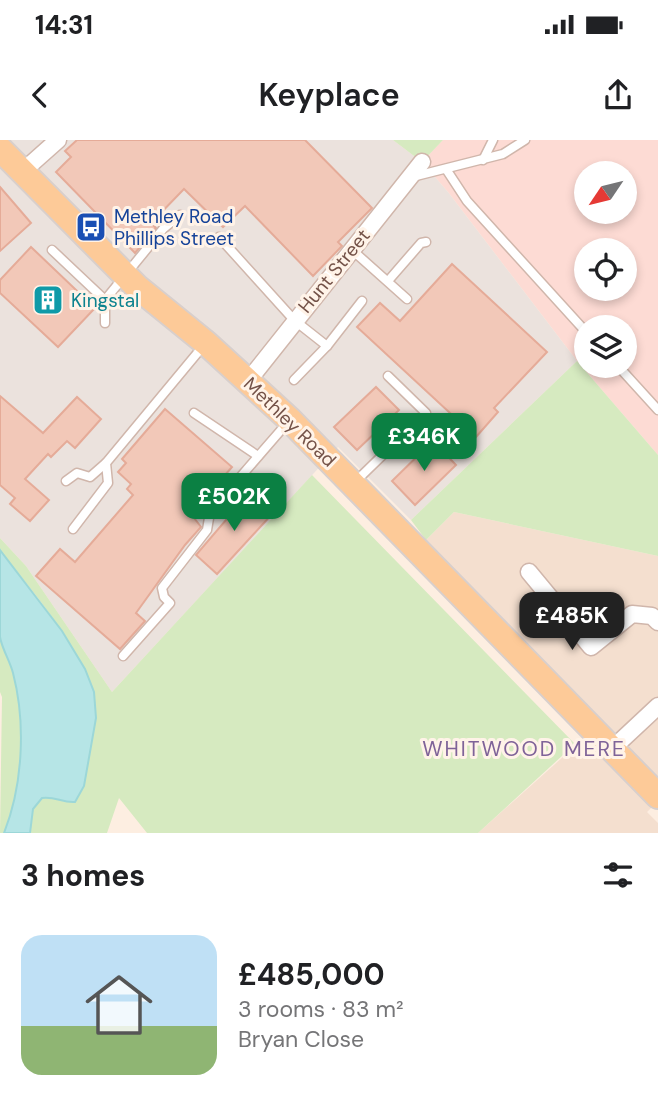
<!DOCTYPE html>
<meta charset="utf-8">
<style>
body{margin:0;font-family:"DM Sans",sans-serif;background:#f6f6f6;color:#202124;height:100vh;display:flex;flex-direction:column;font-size:26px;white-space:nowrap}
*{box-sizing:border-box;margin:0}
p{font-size:23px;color:#757577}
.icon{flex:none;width:38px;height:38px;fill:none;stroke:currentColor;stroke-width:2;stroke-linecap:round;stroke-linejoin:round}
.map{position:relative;height:693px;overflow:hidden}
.sheet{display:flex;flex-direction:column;background:#fff;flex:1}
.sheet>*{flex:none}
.needle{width:46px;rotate:235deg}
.controls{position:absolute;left:574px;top:21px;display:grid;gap:14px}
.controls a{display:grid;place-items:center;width:63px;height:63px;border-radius:50%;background:#fff;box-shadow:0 4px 10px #0003;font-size:35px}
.price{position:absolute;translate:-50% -60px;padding:0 16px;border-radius:14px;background:#0b8043;color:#fff;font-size:23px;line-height:46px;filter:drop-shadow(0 2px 4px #0008)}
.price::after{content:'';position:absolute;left:50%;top:42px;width:21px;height:16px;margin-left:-10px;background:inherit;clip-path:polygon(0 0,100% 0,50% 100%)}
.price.active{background:#222;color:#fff}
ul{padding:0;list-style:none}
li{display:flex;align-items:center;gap:21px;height:175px;padding:0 21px}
li span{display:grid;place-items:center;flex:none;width:196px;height:140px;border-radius:21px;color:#555}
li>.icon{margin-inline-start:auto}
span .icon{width:84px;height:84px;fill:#fffc;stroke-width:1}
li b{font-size:30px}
h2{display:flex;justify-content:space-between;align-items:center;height:84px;padding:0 21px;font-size:30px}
.status{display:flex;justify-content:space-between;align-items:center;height:49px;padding:0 35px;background:#fff;direction:ltr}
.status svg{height:19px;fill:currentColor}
header{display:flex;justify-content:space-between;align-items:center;height:91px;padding:0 21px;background:#fff;font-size:32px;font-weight:600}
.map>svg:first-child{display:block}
.residential{fill:#f4dfcf}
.commercial{fill:#fddbd4;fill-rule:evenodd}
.industrial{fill:#ebe2dd}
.green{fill:#d6eac0}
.water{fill:#b6e5e6;stroke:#9cd7d8;stroke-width:2}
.building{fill:#f2c8b8;stroke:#e5ab98;stroke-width:2}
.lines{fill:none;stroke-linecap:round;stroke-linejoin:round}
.service-casing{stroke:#d0b6ab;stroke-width:11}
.minor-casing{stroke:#d0b6ab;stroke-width:19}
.primary-casing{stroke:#d8cfcc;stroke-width:28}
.service{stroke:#fff;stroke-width:8}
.minor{stroke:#fff;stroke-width:16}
.primary{stroke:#fdca98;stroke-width:24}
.labels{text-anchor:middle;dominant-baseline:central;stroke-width:6;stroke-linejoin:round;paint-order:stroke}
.transit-label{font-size:19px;fill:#164399;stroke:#fff3e8;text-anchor:start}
.street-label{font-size:19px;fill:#745248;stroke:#fff3e8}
.culture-label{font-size:19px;fill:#0d838f;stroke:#fff3e8;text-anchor:start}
.neighbourhood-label{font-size:21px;letter-spacing:2px;fill:#7f6398;stroke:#fff3e8}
</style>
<div class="status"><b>14:31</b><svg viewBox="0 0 49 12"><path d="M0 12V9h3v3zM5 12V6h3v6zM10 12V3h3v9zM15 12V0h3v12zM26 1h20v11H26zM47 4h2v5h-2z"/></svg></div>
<header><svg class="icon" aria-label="back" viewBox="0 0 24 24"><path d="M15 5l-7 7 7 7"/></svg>Keyplace<svg class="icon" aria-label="share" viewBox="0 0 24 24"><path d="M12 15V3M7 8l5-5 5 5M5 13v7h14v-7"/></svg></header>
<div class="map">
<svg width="658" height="693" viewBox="0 0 658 693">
<rect width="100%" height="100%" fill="#fdeee1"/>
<polygon class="residential" points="454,372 658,416 658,661 647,672 658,683 658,693 478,693 602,582 426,400"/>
<path class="commercial" d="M443,0h215v315l-81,-94 -129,-169 -26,-30zM586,33h39v39h-39zM586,110h39v39h-39zM586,187h39v39h-39z"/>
<polygon class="industrial" points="0,0 393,0 422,22 448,52 577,221 411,380 338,307 112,552 26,426 0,398"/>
<g class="green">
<polygon points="393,0 443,0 422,22"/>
<polygon points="577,221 658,315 658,416 454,372 426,400 411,380"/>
<path d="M312,335l263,269 -97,89h-331l-28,-35 -12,35h-77l3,-24 9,-11 13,-2 10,6c7,-20 29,-68 31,-86 3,-50 -66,-127 -96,-166v-12l26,28 86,126z"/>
<path d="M0,499c28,57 27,136 4,194h-4l2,-136 -2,-5z"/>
</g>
<path class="water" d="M0,410l62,81 23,38 9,23 2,26 -12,68 -9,16c-13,1 -20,-6 -33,-4l-9,11 -3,24h-26c19,-48 22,-110 9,-160 -3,-12 -11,-24 -13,-36 0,-27 0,-59 0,-87z"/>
<g class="building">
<polygon points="77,0 305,0 372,68 338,102 342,106 313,136 245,66 223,87 184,49 151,83 156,88 135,113 56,32 71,17 65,11"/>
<polygon points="0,47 31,83 0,111"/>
<polygon points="31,107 95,168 58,207 0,153 0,140"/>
<polygon points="452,124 547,212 494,268 498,272 476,297 357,187 380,163 400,181"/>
<polygon points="376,247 399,270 357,310 334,287"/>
<polygon points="0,256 43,293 77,257 101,279 75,308 67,301 51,317 48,314 25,339 49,360 30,381 10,364 15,358 0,345"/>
<polygon points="165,269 232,327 191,374 201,387 185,405 136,473 145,481 120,509 36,436 60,409 75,422 133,355 127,349 131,344 118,332 126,323 122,319"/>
<polygon points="433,301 456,325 415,365 392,341"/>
<polygon points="250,352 273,373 217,434 196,415"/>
</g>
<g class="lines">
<g class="service-casing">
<g id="service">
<polyline points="483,20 493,0"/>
<polyline points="446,29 467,61 586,192"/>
<polyline points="412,37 503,14 525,0"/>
<polyline points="219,97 294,180 327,206 294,240"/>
<polyline points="351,109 407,159"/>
<polyline points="52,110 105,160"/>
<polyline points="388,141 421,103 426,102"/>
<polyline points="105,183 105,160 163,89 180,75"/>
<polyline points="327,206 362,161"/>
<polyline points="618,226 658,270"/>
<polyline points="194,273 258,316"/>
<polyline points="66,341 77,333 90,337 106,323"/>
<polyline points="355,342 426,273 388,236"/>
<polyline points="73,389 108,343 106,323 204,205"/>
<polyline points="123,516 170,463 164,457 162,448 207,390 210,372 288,282"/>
</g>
</g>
<g class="minor-casing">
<g id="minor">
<polyline points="22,32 58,0"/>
<polyline points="248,241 422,22"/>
<polyline points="529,432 591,507 632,474 652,476 658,482"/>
<polyline points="612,609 658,566"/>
</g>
</g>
<g class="primary-casing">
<polyline id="primary" points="0,9 137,147 206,203 289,279 658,656"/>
</g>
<use href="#service" class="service"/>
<use href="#minor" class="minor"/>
<use href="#primary" class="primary"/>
</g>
<defs>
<g id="bus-square" transform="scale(1.575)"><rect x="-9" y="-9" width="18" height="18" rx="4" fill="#1a4fb4" stroke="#fff3e8"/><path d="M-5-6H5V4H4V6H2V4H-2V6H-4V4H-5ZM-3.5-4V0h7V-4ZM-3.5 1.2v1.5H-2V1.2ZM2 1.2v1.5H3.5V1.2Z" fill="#fff"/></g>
<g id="building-square" transform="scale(1.575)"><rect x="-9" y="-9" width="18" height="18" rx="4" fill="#0f9aa8" stroke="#fff3e8"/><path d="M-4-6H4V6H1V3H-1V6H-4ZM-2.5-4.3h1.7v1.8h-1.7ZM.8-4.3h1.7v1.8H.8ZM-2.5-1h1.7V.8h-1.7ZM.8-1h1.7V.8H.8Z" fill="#fff"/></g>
</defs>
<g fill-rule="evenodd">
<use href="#bus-square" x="91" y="87"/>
<use href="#building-square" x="48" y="160"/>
</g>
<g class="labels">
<g class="transit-label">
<text x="114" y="76">Methley Road<tspan x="114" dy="22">Phillips Street</tspan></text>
</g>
<g class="street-label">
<text transform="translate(334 131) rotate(-51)">Hunt Street</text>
<text transform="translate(290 282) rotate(44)">Methley Road</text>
</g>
<g class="culture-label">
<text x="71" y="160">Kingstal</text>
</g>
<g class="neighbourhood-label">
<text x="524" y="609">WHITWOOD MERE</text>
</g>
</g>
</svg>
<div class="controls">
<a><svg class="needle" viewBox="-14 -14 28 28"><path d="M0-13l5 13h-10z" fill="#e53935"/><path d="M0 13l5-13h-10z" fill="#757577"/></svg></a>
<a><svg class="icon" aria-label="locate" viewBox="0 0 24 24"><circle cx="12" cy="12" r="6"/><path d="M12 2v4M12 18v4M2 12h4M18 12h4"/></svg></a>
<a><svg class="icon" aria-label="layers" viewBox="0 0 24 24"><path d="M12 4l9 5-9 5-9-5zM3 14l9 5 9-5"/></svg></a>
</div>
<b class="price" style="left:424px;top:333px">£346K</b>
<b class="price" style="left:234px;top:393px">£502K</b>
<b class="price active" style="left:572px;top:512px">£485K</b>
</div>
<section class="sheet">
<h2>3 homes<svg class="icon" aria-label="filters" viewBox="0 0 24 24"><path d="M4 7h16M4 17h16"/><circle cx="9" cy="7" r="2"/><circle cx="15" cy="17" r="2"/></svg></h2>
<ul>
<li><span style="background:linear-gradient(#bfe0f5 65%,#8fb573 0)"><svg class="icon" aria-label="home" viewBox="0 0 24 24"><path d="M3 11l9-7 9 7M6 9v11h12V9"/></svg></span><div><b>£485,000</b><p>3 rooms · 83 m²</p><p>Bryan Close</p></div></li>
</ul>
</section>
